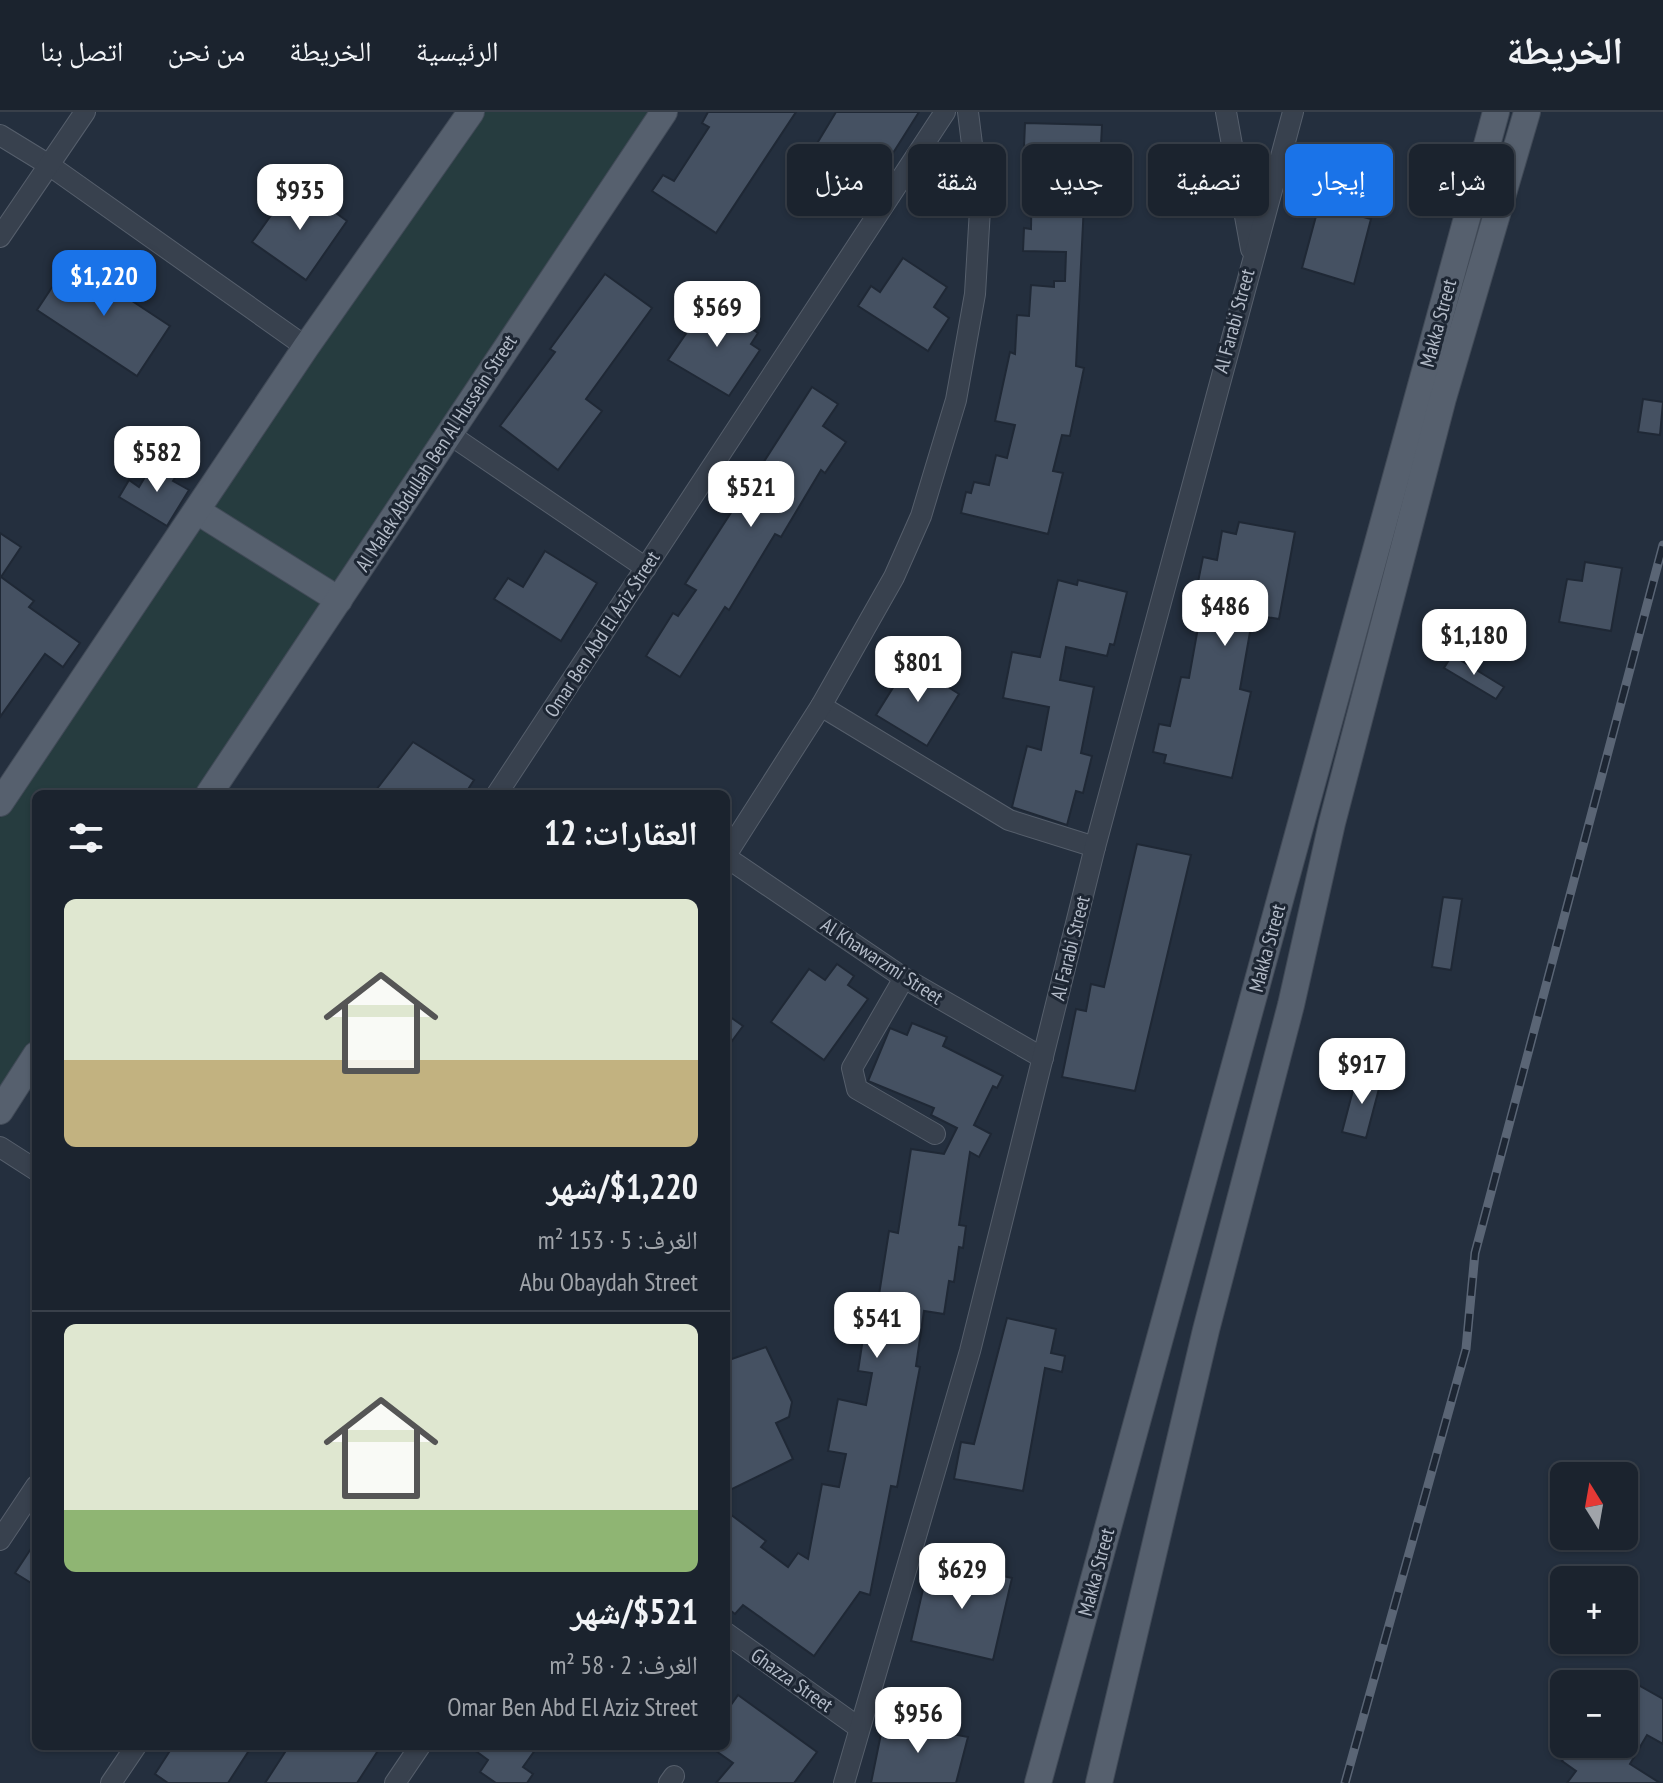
<!DOCTYPE html>
<html lang="ar">
<meta charset="utf-8">
<style>
body{margin:0;font-family:"PT Sans Narrow","Noto Naskh Arabic",sans-serif;background:#242b36;color:#f1f3f6;direction:rtl;height:100vh;display:flex;flex-direction:column;font-size:30px;white-space:nowrap}
*{box-sizing:border-box;margin:0}
p{font-size:26px;color:#a0a4aa}
.icon{flex:none;width:44px;height:44px;fill:none;stroke:currentColor;stroke-width:2;stroke-linecap:round;stroke-linejoin:round}
.map{position:relative;flex:1;overflow:hidden;direction:ltr}
.details{position:absolute;left:32px;top:678px;width:698px;height:960px;display:flex;flex-direction:column;background:#1b232e;border-radius:12px;box-shadow:0 2px 6px #0004,0 0 0 2px #39404a;direction:rtl}
.details>*{flex:none}
.banner{position:absolute;left:754px;top:32px;width:760px;height:72px;direction:rtl;display:flex;gap:16px}
.needle{width:52px;rotate:349deg}
.buttons{position:absolute;left:1550px;top:1350px;display:grid;gap:16px}
.buttons a{display:grid;place-items:center;width:88px;height:88px;border-radius:12px;background:#1b232e;box-shadow:0 2px 6px #0004,0 0 0 2px #39404a;font-size:40px}
.price{position:absolute;translate:-50% -68px;padding:0 18px;border-radius:16px;background:#fff;color:#222;font-size:26px;line-height:52px;filter:drop-shadow(0 2px 4px #0008)}
.price::after{content:'';position:absolute;left:50%;top:48px;width:24px;height:18px;margin-left:-12px;background:inherit;clip-path:polygon(0 0,100% 0,50% 100%)}
.price.on{background:#1a73e8;color:#fff}
ul{padding:0;list-style:none}
li{display:grid;align-content:center;gap:16px;height:424px;padding:0 32px}
li+li{border-top:2px solid #39404a}
li span{display:grid;place-items:center;height:248px;border-radius:12px;color:#555}
li>.icon{margin-inline-start:auto}
span .icon{width:144px;height:144px;fill:#fffc;stroke-width:1}
li b{font-size:34px}
h2{display:flex;justify-content:space-between;align-items:center;height:96px;padding:0 32px;font-size:34px}
.tag{padding:0 28px;border-radius:12px;background:#1b232e;box-shadow:0 2px 6px #0004,0 0 0 2px #39404a;font-size:28px;line-height:72px}
.tag.on{background:#1a73e8;color:#fff}
header{display:flex;align-items:center;gap:48px;box-sizing:border-box;height:112px;padding:0 40px;background:#1b232e;border-bottom:2px solid #39404a}
header strong{font-size:38px}
nav{display:flex;gap:44px;margin-inline-start:auto;font-size:28px}
.map>svg:first-child{display:block}
.green{fill:#263c3f}
.building{fill:#455162;stroke:#1f2835;stroke-width:2}
.lines{fill:none;stroke-linecap:round;stroke-linejoin:round}
.minor-casing{stroke:#565f6c;stroke-width:22}
.major-casing{stroke:#414a57;stroke-width:28}
.minor{stroke:#38414e;stroke-width:20}
.major{stroke:#56606e;stroke-width:26}
.rail-casing{stroke:#5a6575;stroke-width:9}
.rail{stroke:#1d2633;stroke-width:6;stroke-dasharray:18;stroke-linecap:butt}
.labels{text-anchor:middle;dominant-baseline:central;stroke-width:6;stroke-linejoin:round;paint-order:stroke}
.street-label{font-size:20px;fill:#b4bcc9;stroke:#1d2633}
</style>
<header>
<strong>الخريطة</strong>
<nav><a>الرئيسية</a><a>الخريطة</a><a>من نحن</a><a>اتصل بنا</a></nav>
</header>
<div class="map">
<svg width="1663" height="1671" viewBox="0 0 1663 1671">
<rect width="100%" height="100%" fill="#242f3e"/>
<polygon class="green" points="467,0 663,0 201,682 36,682 36,933 0,988 0,706 215,391"/>
<g class="building">
<polygon points="708,0 796,0 716,121 652,79 663,63 674,69 709,15 702,11"/>
<polygon points="836,0 919,0 876,68 864,61 846,90 801,58"/>
<polygon points="1025,11 1102,13 1098,92 1084,92 1076,254 1084,256 1070,324 1062,323 1053,359 1063,361 1048,422 961,401 966,380 971,381 974,370 989,373 996,343 1007,346 1015,313 995,309 1010,240 1015,242 1017,203 1029,204 1031,173 1054,175 1054,169 1065,169 1066,140 1023,139 1024,116 1031,117 1032,59 1023,59"/>
<polygon points="294,71 347,109 306,168 252,130"/>
<polygon points="1319,93 1371,107 1354,172 1302,156"/>
<polygon points="903,146 947,175 934,195 949,206 928,239 858,194 871,174 880,180"/>
<polygon points="70,148 170,214 137,264 37,198"/>
<polygon points="605,162 652,196 586,287 602,299 558,358 500,314 555,240 550,237"/>
<polygon points="709,188 758,221 751,232 760,238 729,284 668,248"/>
<polygon points="812,275 838,292 823,314 846,330 825,361 821,358 781,425 775,422 729,498 725,495 680,565 646,544 673,501 678,504 696,478 685,472"/>
<polygon points="1643,287 1663,290 1660,323 1638,320"/>
<polygon points="155,348 178,361 173,369 189,378 167,414 119,385 129,368 139,375"/>
<polygon points="1239,410 1295,420 1279,507 1253,503 1240,577 1251,580 1232,666 1164,651 1166,643 1153,640 1159,612 1170,614 1181,565 1189,566 1204,482 1196,480 1203,445 1217,448 1222,419 1236,422"/>
<polygon points="0,421 21,435 1,465 34,489 29,495 80,531 63,555 45,542 0,605"/>
<polygon points="545,439 597,471 561,529 494,487 508,466 523,475"/>
<polygon points="1585,450 1622,456 1611,519 1559,510 1567,467 1582,469"/>
<polygon points="1058,468 1077,473 1078,468 1127,480 1114,533 1110,532 1107,544 1066,535 1060,568 1094,575 1081,641 1092,644 1083,681 1076,679 1067,713 1012,695 1027,634 1041,638 1049,595 1003,586 1012,540 1040,545"/>
<polygon points="1452,543 1504,575 1496,587 1444,556"/>
<polygon points="909,550 959,582 927,634 876,603"/>
<polygon points="413,630 474,668 465,682 373,682"/>
<polygon points="1137,732 1191,743 1135,979 1062,965 1076,897 1086,899 1091,872 1104,875"/>
<polygon points="1443,785 1462,787 1451,858 1432,855"/>
<polygon points="837,852 854,864 848,873 868,887 824,948 771,910 809,857 825,868"/>
<polygon points="726,902 743,914 726,937"/>
<polygon points="912,911 947,925 943,934 1003,964 997,976 993,974 974,1013 991,1022 979,1045 970,1040 959,1113 966,1114 963,1136 959,1135 954,1170 949,1169 944,1202 924,1199 916,1254 920,1255 897,1375 891,1374 870,1483 860,1480 814,1544 743,1493 735,1502 726,1495 726,1399 766,1429 761,1435 788,1455 798,1441 808,1447 822,1372 839,1375 846,1342 828,1339 838,1287 866,1293 872,1261 858,1259 867,1200 876,1202 889,1119 898,1121 911,1037 944,1042 957,1016 931,1003 934,996 868,969 890,916 907,923"/>
<polygon points="1357,963 1381,969 1366,1026 1342,1020"/>
<polygon points="1007,1206 1056,1217 1051,1241 1065,1244 1062,1260 1045,1256 1023,1379 954,1367 961,1330 974,1332"/>
<polygon points="766,1235 792,1290 789,1305 776,1311 793,1347 726,1380 726,1249"/>
<polygon points="36,1429 36,1474 15,1461"/>
<polygon points="961,1455 1012,1466 993,1548 911,1529 928,1456 960,1463"/>
<polygon points="1624,1565 1663,1587 1663,1632 1647,1623 1630,1652 1660,1671 1567,1671 1576,1659 1562,1649 1574,1632 1624,1632"/>
<polygon points="738,1583 817,1640 794,1671 716,1671 733,1651 709,1634 726,1634 726,1600"/>
<polygon points="911,1606 935,1611 936,1619 968,1625 956,1671 871,1671 882,1617 909,1615"/>
<polygon points="173,1634 238,1634 248,1640 228,1671 168,1671 155,1662"/>
<polygon points="289,1634 381,1634 357,1671 265,1671"/>
<polygon points="469,1634 538,1634 523,1655 533,1662 527,1671 496,1671 480,1660 488,1648"/>
</g>
<g class="lines">
<g class="minor-casing">
<g id="minor">
<polyline points="1226,0 1251,137"/>
<polyline points="0,23 49,53 306,235"/>
<polyline points="0,125 85,0"/>
<polyline points="449,322 646,456"/>
<polyline points="821,594 1009,708 1095,735"/>
<polyline points="497,682 945,0"/>
<polyline points="726,743 821,594 894,465 921,404 956,288 975,182 980,97 968,0"/>
<polyline points="726,745 904,866 1043,946"/>
<polyline points="904,866 852,956 857,977 935,1022"/>
<polyline points="0,1035 36,1058"/>
<polyline points="0,1428 36,1374"/>
<polyline points="726,1521 858,1615"/>
<polyline points="111,1671 136,1634"/>
<polyline points="395,1671 420,1634"/>
<polyline points="669,1671 674,1664"/>
<polyline points="844,1671 970,1239 1095,735 1293,0"/>
</g>
</g>
<g class="major-casing">
<g id="major">
<polyline points="197,399 339,488"/>
<polyline points="209,682 664,0"/>
<polyline points="0,691 306,235 471,0"/>
<polyline points="0,999 36,943"/>
<polyline points="1038,1671 1496,0"/>
<polyline points="1099,1671 1206,1218 1291,893 1332,711 1443,286 1527,0"/>
</g>
</g>
<use href="#minor" class="minor"/>
<use href="#major" class="major"/>
<g class="rail-casing">
<polyline id="rail" points="1345,1671 1466,1237 1475,1141 1663,433"/>
</g>
<use href="#rail" class="rail"/>
</g>
<g class="labels">
<g class="street-label">
<text transform="translate(1234 209) rotate(-75)">Al Farabi Street</text>
<text transform="translate(1438 211) rotate(-75)">Makka Street</text>
<text transform="translate(436 341) rotate(-57)">Al Malek Abdullah Ben Al Hussein Street</text>
<text transform="translate(602 522) rotate(-57)">Omar Ben Abd El Aziz Street</text>
<text transform="translate(1070 836) rotate(-76)">Al Farabi Street</text>
<text transform="translate(1267 836) rotate(-75)">Makka Street</text>
<text transform="translate(882 849) rotate(33)">Al Khawarzmi Street</text>
<text transform="translate(1096 1460) rotate(-75)">Makka Street</text>
<text transform="translate(792 1568) rotate(35)">Ghazza Street</text>
</g>
</g>
</svg>
<div class="buttons">
<a><svg class="needle" viewBox="-14 -14 28 28"><path d="M0-13l5 13h-10z" fill="#e53935"/><path d="M0 13l5-13h-10z" fill="#a0a4aa"/></svg></a>
<a>+</a>
<a>−</a>
</div>
<b class="price" style="left:300px;top:120px">$935</b>
<b class="price on" style="left:104px;top:206px">$1,220</b>
<b class="price" style="left:717px;top:237px">$569</b>
<b class="price" style="left:157px;top:382px">$582</b>
<b class="price" style="left:751px;top:417px">$521</b>
<b class="price" style="left:1225px;top:536px">$486</b>
<b class="price" style="left:1474px;top:565px">$1,180</b>
<b class="price" style="left:918px;top:592px">$801</b>
<b class="price" style="left:1362px;top:994px">$917</b>
<b class="price" style="left:877px;top:1248px">$541</b>
<b class="price" style="left:962px;top:1499px">$629</b>
<b class="price" style="left:918px;top:1643px">$956</b>
<div class="banner">
<a class="tag">شراء</a>
<a class="tag on">إيجار</a>
<a class="tag">تصفية</a>
<a class="tag">جديد</a>
<a class="tag">شقة</a>
<a class="tag">منزل</a>
</div>
<section class="details">
<h2>العقارات: 12<svg class="icon" aria-label="filters" viewBox="0 0 24 24"><path d="M4 7h16M4 17h16"/><circle cx="9" cy="7" r="2"/><circle cx="15" cy="17" r="2"/></svg></h2>
<ul>
<li><span style="background:linear-gradient(#dfe7d0 65%,#c2b280 0)"><svg class="icon" aria-label="home" viewBox="0 0 24 24"><path d="M3 11l9-7 9 7M6 9v11h12V9"/></svg></span><div><b>$1,220/شهر</b><p>الغرف: 5 · 153 m²</p><p>Abu Obaydah Street</p></div></li>
<li><span style="background:linear-gradient(#dfe7d0 75%,#8fb573 0)"><svg class="icon" aria-label="home" viewBox="0 0 24 24"><path d="M3 11l9-7 9 7M6 9v11h12V9"/></svg></span><div><b>$521/شهر</b><p>الغرف: 2 · 58 m²</p><p>Omar Ben Abd El Aziz Street</p></div></li>
</ul>
</section>
</div>
